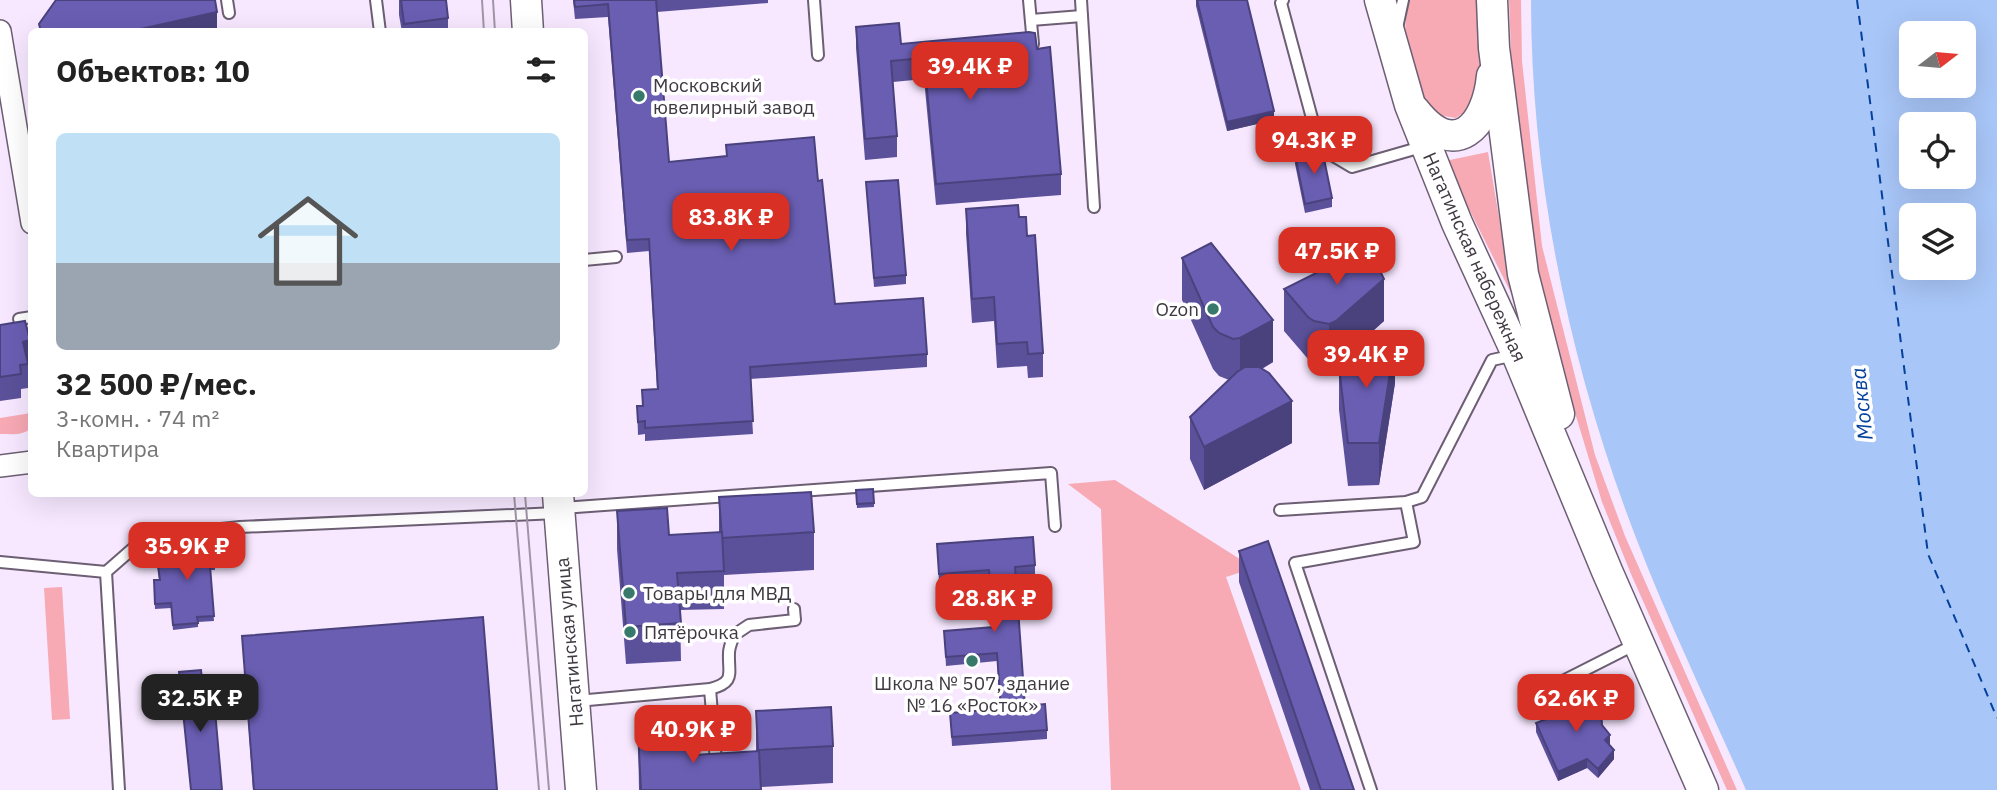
<!DOCTYPE html>
<html lang="ru">
<meta charset="utf-8">
<style>
body{margin:0;font-family:"IBM Plex Sans",sans-serif;background:#f2f2f2;color:#222;height:100vh;display:flex;flex-direction:column;font-size:26px;white-space:nowrap}
*{box-sizing:border-box;margin:0}
p{font-size:23px;color:#767676}
.icon{flex:none;width:38px;height:38px;fill:none;stroke:currentColor;stroke-width:2;stroke-linecap:round;stroke-linejoin:round}
.map{position:relative;flex:1;overflow:hidden}
.side{position:absolute;left:28px;top:28px;width:560px;height:469px;display:flex;flex-direction:column;background:#fff;border-radius:10px;box-shadow:0 7px 28px #0002}
.side>*{flex:none}
.needle{width:46px;rotate:74deg}
.tools{position:absolute;left:1899px;top:21px;display:grid;gap:14px}
.tools a{display:grid;place-items:center;width:77px;height:77px;border-radius:10px;background:#fff;box-shadow:0 7px 28px #0002;font-size:35px}
.price{position:absolute;translate:-50% -60px;padding:0 16px;border-radius:14px;background:#d93025;color:#fff;font-size:23px;line-height:46px;filter:drop-shadow(0 2px 4px #0008)}
.price::after{content:'';position:absolute;left:50%;top:42px;width:21px;height:16px;margin-left:-10px;background:inherit;clip-path:polygon(0 0,100% 0,50% 100%)}
.price.selected{background:#222;color:#fff}
ul{padding:0;list-style:none}
li{display:grid;align-content:center;gap:14px;height:371px;padding:0 28px}
li span{display:grid;place-items:center;height:217px;border-radius:10px;color:#555}
li>.icon{margin-inline-start:auto}
span .icon{width:126px;height:126px;fill:#fffc;stroke-width:1}
li b{font-size:30px}
h2{display:flex;justify-content:space-between;align-items:center;height:84px;padding:0 28px;font-size:30px}
.map>svg:first-child{display:block}
.green{fill:#f7a9b4}
.water{fill:#a8c6f8;fill-rule:evenodd}
.lines{fill:none;stroke-linecap:round;stroke-linejoin:round}
.ferry{stroke:#04419c;stroke-width:2;stroke-dasharray:9 7;stroke-linecap:butt}
.lane-casing{stroke:#6d5f73;stroke-width:14}
.street-casing{stroke:#6d5f73;stroke-width:24}
.secondary-casing{stroke:#6d5f73;stroke-width:33}
.lane{stroke:#fff;stroke-width:10}
.street{stroke:#fff;stroke-width:21}
.secondary{stroke:#fff;stroke-width:30}
.tram{stroke:#a095a6;stroke-width:2}
.wall{fill:#5b519a}
.shaded-wall{fill:#4a427d}
.building{fill:#6a5eb3;stroke:#4a427d;stroke-width:2}
.poi-dot{fill:#377a6c;stroke:#fff;stroke-width:2.5}
.labels{text-anchor:middle;dominant-baseline:central;stroke-width:7;stroke-linejoin:round;paint-order:stroke}
.poi-label{font-size:19px;fill:#3f3942;stroke:#fff;text-anchor:start}
.street-label{font-size:19px;fill:#3f3942;stroke:#fff}
.water-label{font-size:21px;font-style:italic;fill:#04419c;stroke:#fff}
</style>
<div class="map">
<svg width="1997" height="790" viewBox="0 0 1997 790">
<rect width="100%" height="100%" fill="#f7e8ff"/>
<g class="green">
<path d="M1408,0h69c0,30 16,79 -4,104 -4,6 -12,10 -17,14l-18,-3 -15,-11 -19,-65z"/>
<polygon points="1509,0 1521,0 1522,61 1542,246 1595,455 1625,536 1737,790 1727,790 1631,574 1602,502 1553,340 1536,266 1513,101"/>
<polygon points="1488,152 1512,295 1445,161"/>
<path d="M31,413v15c-8,8 -20,6 -31,6v-16z"/>
<polygon points="1115,480 1254,568 1226,577 1301,790 1111,790 1101,509 1068,484"/>
<polygon points="62,587 70,719 52,720 44,588"/>
</g>
<path class="water" d="M1531,0h466v790h-251c-36,-82 -76,-164 -108,-247 -67,-172 -107,-359 -107,-543zM1911,33h53v53h-53zM1911,124h53v53h-53zM1911,215h53v53h-53z"/>
<g class="lines">
<polyline class="ferry" points="1857,0 1928,554 1997,718"/>
<g class="lane-casing">
<g id="lane">
<polyline points="227,0 229,13"/>
<polyline points="376,0 380,32"/>
<polyline points="814,0 818,55"/>
<polyline points="1029,0 1033,44"/>
<polyline points="1081,0 1094,207"/>
<polyline points="1283,0 1281,3 1320,148 1352,167 1425,146"/>
<polyline points="1031,20 1082,16"/>
<polyline points="1397,28 1403,0"/>
<polyline points="584,260 616,257"/>
<polyline points="19,319 32,317"/>
<polyline points="562,508 1051,473 1055,526"/>
<polyline points="1280,510 1406,502 1422,497 1492,360 1515,355"/>
<polyline points="0,562 106,572"/>
<polyline points="710,689 716,761"/>
<path d="M577,701l133,-12c26,-7 18,-15 19,-36 0,-6 3,-12 5,-18l15,-10 46,-5 -1,-11"/>
<polyline points="1548,720 1556,691 1563,681 1636,644"/>
<polyline points="119,790 106,572 146,537 240,527 557,513"/>
<polyline points="1371,790 1295,563 1414,542 1406,502"/>
</g>
</g>
<g class="street-casing">
<g id="street">
<polyline points="0,31 32,223"/>
<polyline points="0,466 32,462"/>
</g>
</g>
<g class="secondary-casing">
<g id="secondary">
<polyline points="526,0 528,32"/>
<polyline points="1380,0 1410,105 1457,223 1517,354 1607,571 1703,790"/>
<polyline points="1492,0 1494,48 1523,274 1559,414"/>
<path d="M1415,111c40,50 72,16 77,-35"/>
<polyline points="558,494 581,790"/>
</g>
</g>
<use href="#lane" class="lane"/>
<use href="#street" class="street"/>
<use href="#secondary" class="secondary"/>
<g class="tram">
<polyline points="482,0 484,32"/>
<polyline points="493,0 495,32"/>
<polyline points="514,494 539,790"/>
<polyline points="525,494 549,790"/>
</g>
</g>
<g class="wall">
<polygon points="399,0 446,0 448,18 448,32 402,32 399,15"/>
<polygon points="573,0 768,0 768,3 657,12 669,162 726,157 726,145 818,181 835,304 927,354 927,367 750,379 753,434 645,441 645,434 638,435 637,406 642,406 642,390 657,389 649,251 627,253 608,17 575,19"/>
<polygon points="1196,0 1247,0 1274,120 1227,131 1196,6"/>
<polygon points="856,27 901,44 1037,49 1061,174 1061,195 936,205 924,79 893,82 897,136 897,157 865,160 856,48"/>
<polygon points="1295,155 1332,198 1332,207 1305,213 1295,164"/>
<polygon points="866,182 906,275 906,284 874,287"/>
<polygon points="966,209 1027,236 1043,353 1043,377 1028,378 1027,366 997,368 994,321 972,323 966,233"/>
<polygon points="1182,258 1273,362 1262,369 1292,443 1204,490 1190,459 1190,417 1229,380 1219,376 1213,369 1182,300"/>
<polygon points="1284,289 1384,321 1357,345 1395,383 1379,485 1348,486 1339,410 1339,367 1340,360 1336,364 1329,366 1314,364 1308,359 1284,331"/>
<polygon points="0,325 30,364 28,365 28,388 21,389 21,398 0,401"/>
<polygon points="856,490 874,503 874,507 857,508"/>
<polygon points="719,497 814,532 814,570 724,575 724,609 680,610 681,661 626,664 617,549 617,511 669,535 719,532"/>
<polygon points="937,544 1035,565 1035,574 1015,575 1025,706 1047,730 1047,739 952,746 950,713 1000,709 997,661 946,666 944,631 993,627 989,579 939,583"/>
<polygon points="1239,551 1354,790 1310,790 1239,582"/>
<polygon points="156,552 215,566 215,570 210,570 214,621 198,622 198,627 173,630 171,608 155,609 154,580 159,580"/>
<polygon points="242,636 497,790 253,790"/>
<polygon points="1591,704 1602,725 1610,744 1609,745 1614,759 1598,778 1587,768 1558,781 1536,732 1536,723 1554,716"/>
<polygon points="756,711 833,746 833,783 761,787 761,790 639,790 638,731 693,755 756,751"/>
</g>
<g class="shaded-wall">
<polygon points="217,12 217,32 126,32 126,31"/>
<polygon points="1274,111 1274,120 1227,131 1227,122"/>
<polygon points="1384,279 1384,321 1336,364 1329,366 1329,324"/>
<polygon points="1273,320 1273,362 1240,380 1240,338"/>
<polygon points="30,340 30,364 28,365 23,342"/>
<polygon points="1395,341 1395,383 1379,485 1379,443"/>
<polygon points="1292,401 1292,443 1204,490 1204,447"/>
<polygon points="1610,735 1610,744 1605,749 1605,740"/>
<polygon points="1614,750 1614,759 1598,778 1598,769"/>
<polygon points="1587,759 1587,768 1558,781 1558,772"/>
</g>
<g class="building">
<polygon points="56,0 215,0 217,12 127,32 41,32 39,24"/>
<polygon points="401,0 446,0 448,18 404,24"/>
<polygon points="574,0 656,0 669,162 727,156 726,145 814,137 818,181 822,180 835,304 923,298 927,354 750,367 753,421 645,428 645,421 638,422 637,406 643,406 642,390 658,389 649,239 627,240 608,4 575,7"/>
<polygon points="1197,0 1247,0 1274,111 1227,122"/>
<polygon points="899,23 901,44 1029,32 1035,33 1037,49 1050,47 1061,174 936,184 924,58 891,61 897,136 865,139 856,27"/>
<polygon points="1322,149 1332,198 1305,204 1295,155"/>
<polygon points="898,180 906,275 874,278 866,182"/>
<polygon points="1018,205 1019,217 1026,217 1027,236 1035,235 1043,353 1028,354 1027,342 997,344 994,297 972,299 966,209"/>
<polygon points="1211,243 1273,320 1240,338 1233,339 1219,333 1213,327 1182,258"/>
<polygon points="1368,247 1384,279 1336,321 1329,324 1314,321 1308,317 1284,289"/>
<polygon points="25,321 30,340 23,342 28,364 20,365 21,374 0,377 0,325"/>
<polygon points="1395,341 1379,443 1348,443 1339,367 1341,359 1347,351 1356,346"/>
<polygon points="1245,367 1259,367 1269,373 1292,401 1204,447 1190,417 1237,372"/>
<polygon points="873,489 874,503 857,504 856,490"/>
<polygon points="811,492 814,532 722,538 719,497"/>
<polygon points="667,508 669,535 722,532 724,571 677,573 681,623 626,627 617,511"/>
<polygon points="1033,537 1035,565 1015,567 1025,706 1045,704 1047,730 952,737 950,713 1001,709 997,653 946,657 944,631 994,627 989,570 939,574 937,544"/>
<polygon points="213,539 215,566 210,566 214,616 197,617 198,623 173,625 171,603 155,604 154,580 160,580 156,552 188,549 188,541"/>
<polygon points="1268,541 1354,790 1321,790 1239,551"/>
<polygon points="483,617 497,790 254,790 242,636"/>
<polygon points="201,670 204,700 214,699 222,790 191,790 179,672"/>
<polygon points="1591,697 1591,704 1601,710 1602,725 1610,735 1605,740 1614,750 1598,769 1587,759 1558,772 1536,723 1554,716 1560,698"/>
<polygon points="831,707 833,746 758,750 756,711"/>
<polygon points="692,728 693,755 759,751 761,790 641,790 638,731"/>
</g>
<g class="poi-dot">
<circle cx="639" cy="96" r="7"/>
<circle cx="1213" cy="309" r="7"/>
<circle cx="629" cy="593" r="7"/>
<circle cx="630" cy="632" r="7"/>
<circle cx="972" cy="661" r="7"/>
</g>
<g class="labels">
<g class="poi-label">
<text x="653" y="85">Московский<tspan x="653" dy="22">ювелирный завод</tspan></text>
<text x="1199" y="309" text-anchor="end">Ozon</text>
<text x="643" y="593">Товары для МВД</text>
<text x="644" y="632">Пятёрочка</text>
<text x="972" y="683" text-anchor="middle">Школа № 507, здание<tspan x="972" dy="22">№ 16 «Росток»</tspan></text>
</g>
<g class="street-label">
<text transform="translate(1475 257) rotate(66)">Нагатинская набережная</text>
<text transform="translate(569 642) rotate(-95)">Нагатинская улица</text>
</g>
<g class="water-label">
<text transform="translate(1861 404) rotate(-96)">Москва</text>
</g>
</g>
</svg>
<div class="tools">
<a><svg class="needle" viewBox="-14 -14 28 28"><path d="M0-13l5 13h-10z" fill="#e53935"/><path d="M0 13l5-13h-10z" fill="#767676"/></svg></a>
<a><svg class="icon" aria-label="locate" viewBox="0 0 24 24"><circle cx="12" cy="12" r="6"/><path d="M12 2v4M12 18v4M2 12h4M18 12h4"/></svg></a>
<a><svg class="icon" aria-label="layers" viewBox="0 0 24 24"><path d="M12 4l9 5-9 5-9-5zM3 14l9 5 9-5"/></svg></a>
</div>
<b class="price" style="left:970px;top:102px">39.4K ₽</b>
<b class="price" style="left:1314px;top:176px">94.3K ₽</b>
<b class="price" style="left:731px;top:253px">83.8K ₽</b>
<b class="price" style="left:1337px;top:287px">47.5K ₽</b>
<b class="price" style="left:1366px;top:390px">39.4K ₽</b>
<b class="price" style="left:187px;top:582px">35.9K ₽</b>
<b class="price" style="left:994px;top:634px">28.8K ₽</b>
<b class="price selected" style="left:200px;top:734px">32.5K ₽</b>
<b class="price" style="left:1576px;top:734px">62.6K ₽</b>
<b class="price" style="left:693px;top:765px">40.9K ₽</b>
<section class="side">
<h2>Объектов: 10<svg class="icon" aria-label="filters" viewBox="0 0 24 24"><path d="M4 7h16M4 17h16"/><circle cx="9" cy="7" r="2"/><circle cx="15" cy="17" r="2"/></svg></h2>
<ul>
<li><span style="background:linear-gradient(#bfe0f5 60%,#9aa5b1 0)"><svg class="icon" aria-label="home" viewBox="0 0 24 24"><path d="M3 11l9-7 9 7M6 9v11h12V9"/></svg></span><div><b>32 500 ₽/мес.</b><p>3-комн. · 74 m²</p><p>Квартира</p></div></li>
</ul>
</section>
</div>
